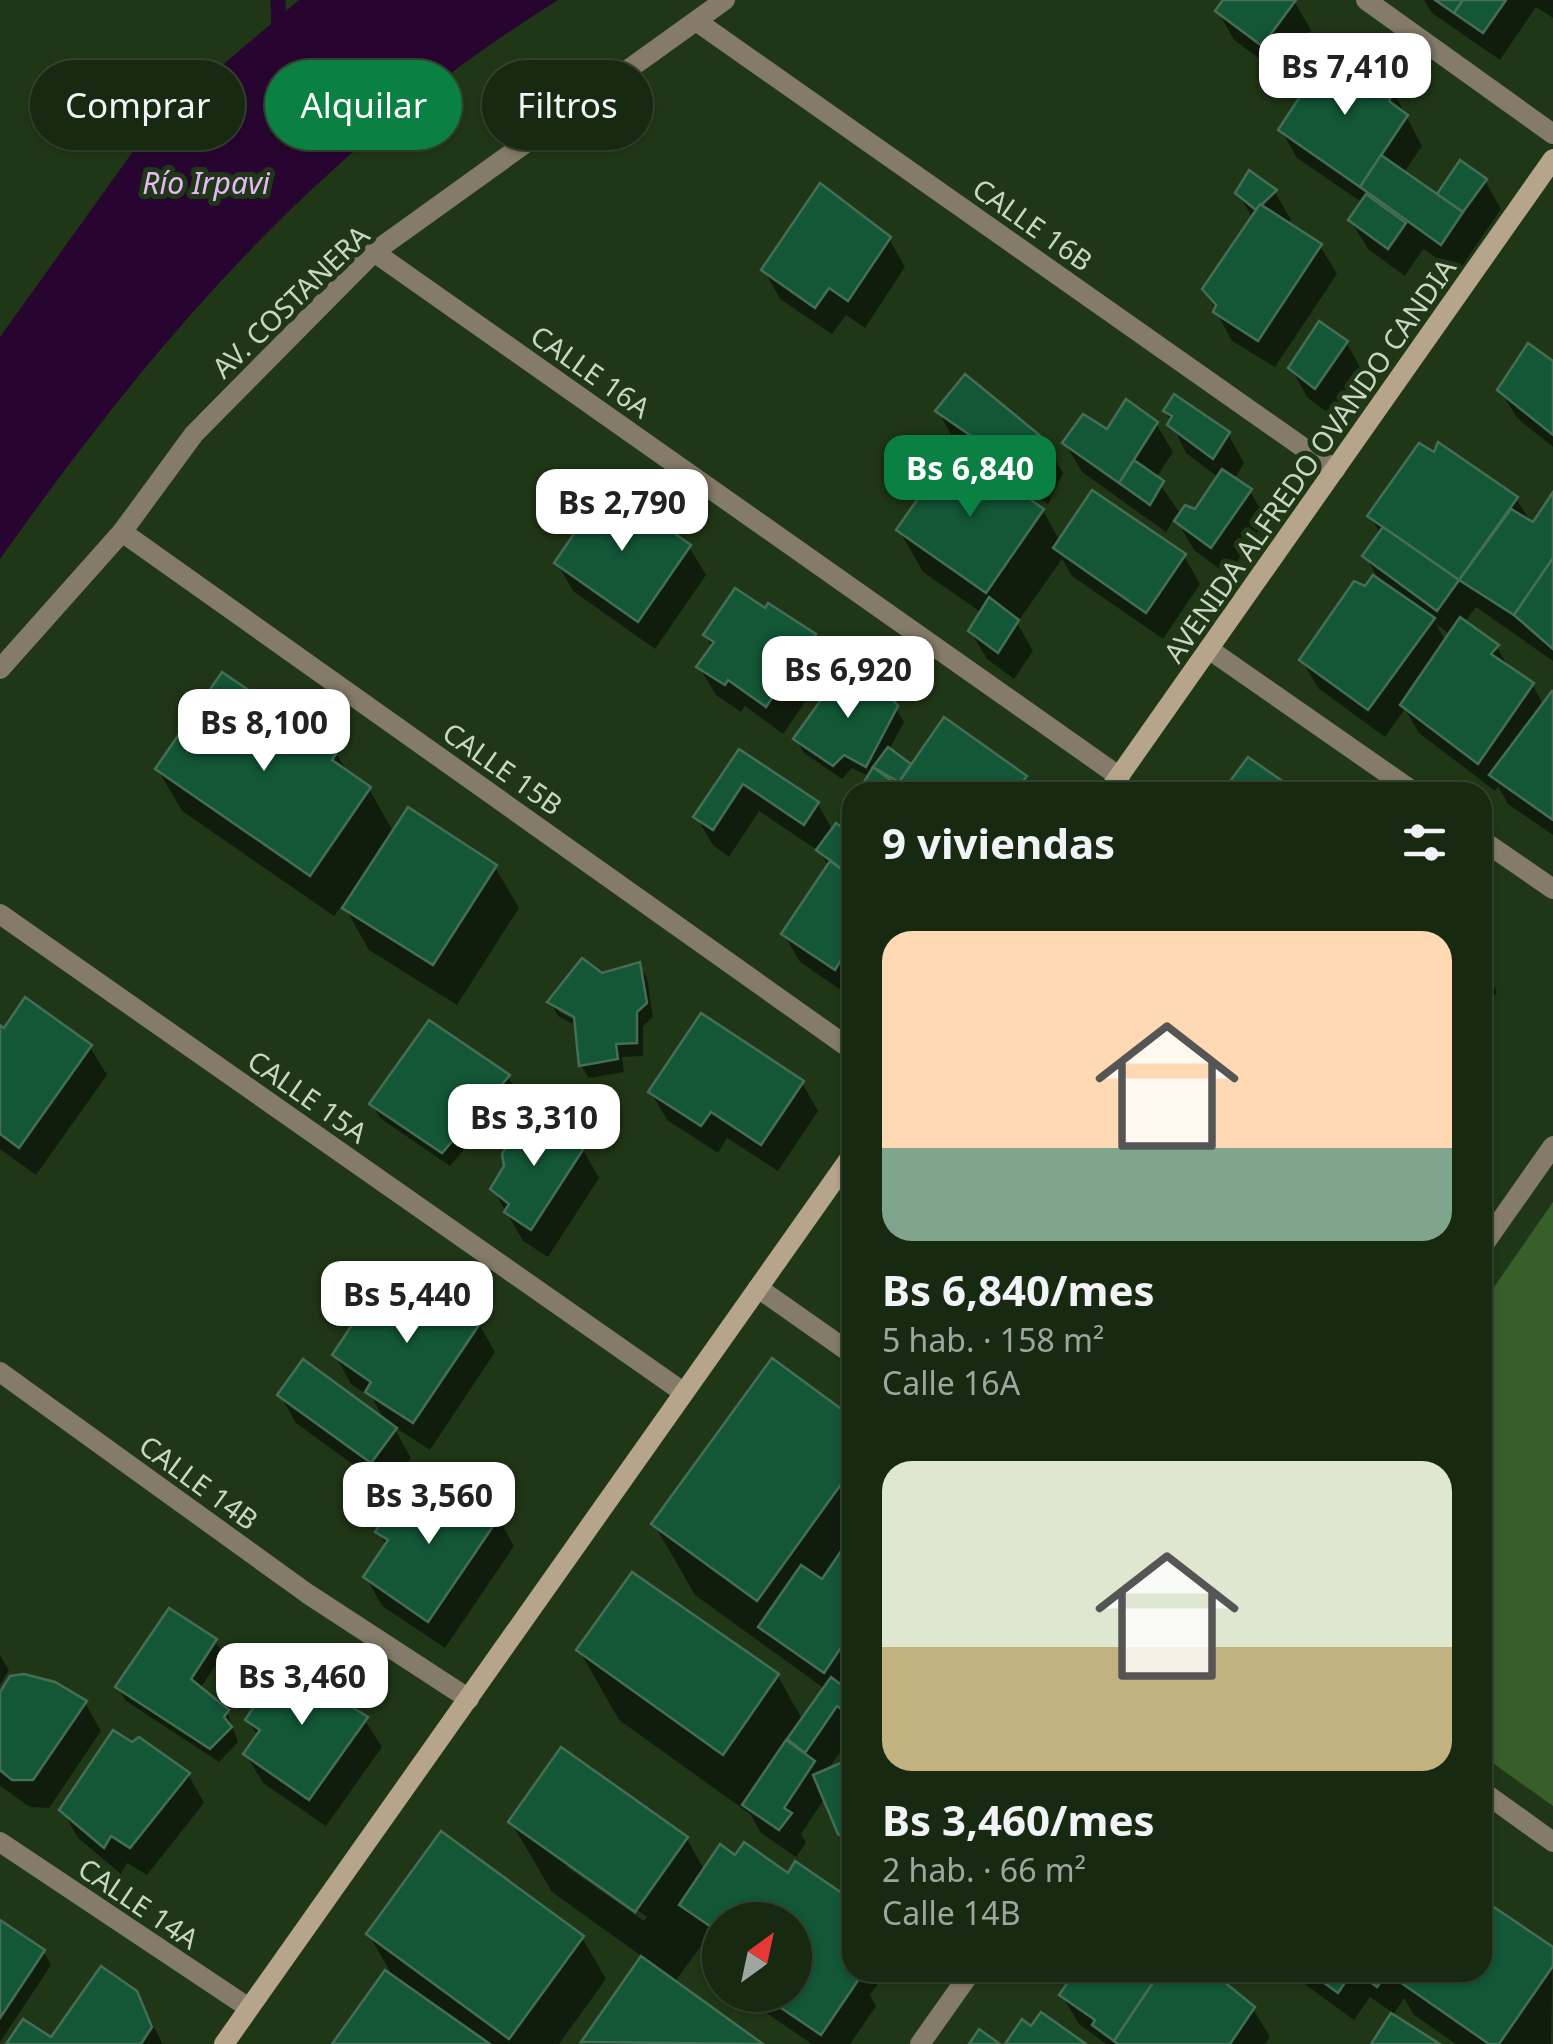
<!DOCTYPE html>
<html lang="es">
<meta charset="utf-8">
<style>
body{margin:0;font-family:"Noto Sans",sans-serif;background:#25351f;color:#f1f3f6;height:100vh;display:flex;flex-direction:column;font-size:38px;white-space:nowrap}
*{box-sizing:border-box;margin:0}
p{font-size:32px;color:#9fa69f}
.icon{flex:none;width:55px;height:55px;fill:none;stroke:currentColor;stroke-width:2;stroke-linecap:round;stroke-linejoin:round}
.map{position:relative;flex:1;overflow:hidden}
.drawer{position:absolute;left:842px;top:782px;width:650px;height:1200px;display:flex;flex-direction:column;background:#182911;border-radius:30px;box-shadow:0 2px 8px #0004,0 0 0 2px #364531}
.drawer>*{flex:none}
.hud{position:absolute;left:30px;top:60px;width:662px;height:90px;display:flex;gap:20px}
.needle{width:65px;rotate:33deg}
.tools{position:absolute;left:702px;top:1902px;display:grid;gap:20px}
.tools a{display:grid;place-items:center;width:110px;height:110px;border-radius:50%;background:#182911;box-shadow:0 2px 8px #0004,0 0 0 2px #364531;font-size:50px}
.price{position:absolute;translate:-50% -85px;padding:0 22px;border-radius:20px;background:#fff;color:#222;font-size:32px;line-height:65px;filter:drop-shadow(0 2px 5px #0008)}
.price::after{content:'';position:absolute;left:50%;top:60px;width:30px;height:22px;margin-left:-15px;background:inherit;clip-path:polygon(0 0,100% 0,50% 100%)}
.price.active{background:#0b8043;color:#fff}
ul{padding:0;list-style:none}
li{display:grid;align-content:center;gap:20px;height:530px;padding:0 40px}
li span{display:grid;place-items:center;height:310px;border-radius:30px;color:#555}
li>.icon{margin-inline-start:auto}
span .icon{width:180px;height:180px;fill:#fffc;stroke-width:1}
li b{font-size:42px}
h2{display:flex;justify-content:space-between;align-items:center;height:120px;padding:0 40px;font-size:42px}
.pill{padding:0 35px;border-radius:45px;background:#182911;box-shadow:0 2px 8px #0004,0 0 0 2px #364531;font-size:35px;line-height:90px}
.pill.active{background:#0b8043;color:#fff}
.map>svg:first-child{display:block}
.green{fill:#385e2a}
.water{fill:#270530}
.shadow{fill:#0007;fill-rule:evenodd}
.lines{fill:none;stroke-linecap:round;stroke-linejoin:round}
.stream{stroke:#270530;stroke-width:15}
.building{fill:#135737;stroke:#446e56;stroke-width:2.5}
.minor{stroke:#857b6a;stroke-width:20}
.secondary{stroke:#b6a58b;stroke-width:20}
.labels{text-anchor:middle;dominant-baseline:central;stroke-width:10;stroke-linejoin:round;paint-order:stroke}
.street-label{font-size:28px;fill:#c8d7c4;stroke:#203717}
.water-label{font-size:30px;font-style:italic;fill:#e8b7f8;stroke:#203717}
</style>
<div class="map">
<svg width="1553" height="2044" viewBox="0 0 1553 2044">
<rect width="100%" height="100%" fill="#203717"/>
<polygon class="green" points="1553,1202 1553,1806 1483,1756 1483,1303"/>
<path class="water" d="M299,0h259c-239,150 -396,331 -558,559v-222l152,-212z"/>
<g class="shadow">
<polygon points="1226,0 1294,1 1311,30 1279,73 1234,40 1218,11"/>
<polygon points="1424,0 1553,0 1553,18 1536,7 1500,60 1432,13"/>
<polygon points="1393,91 1422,146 1403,174 1438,197 1485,181 1501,209 1458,272 1423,249 1405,276 1368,249 1351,221 1363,203 1297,158 1281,130"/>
<polygon points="1249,174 1275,192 1291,220 1288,225 1320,246 1337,274 1275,367 1232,341 1204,289 1253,219 1238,193"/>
<polygon points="889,239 905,267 865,328 846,315 832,334 780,299 764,270"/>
<polygon points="1346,342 1362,371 1332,416 1307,397 1291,368"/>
<polygon points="1553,365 1553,447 1517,418 1500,390"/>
<polygon points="938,411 1046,444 1063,473 1048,504 954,440"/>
<polygon points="1166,411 1228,434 1244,463 1234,480 1250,491 1266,519 1228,575 1194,550 1175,517 1166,532 1082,472 1065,443 1156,424 1173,452 1156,478 1181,515 1196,513 1219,478 1186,453"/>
<polygon points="955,450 1043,511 1060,541 1184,556 1200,584 1163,639 1072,576 1062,559 1017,623 1033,651 1014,679 987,659 970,631 982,613 923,572 899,530"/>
<path d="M1553,497v164l-77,-54 -12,16 33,24 13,23 22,14 12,22 9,-11v140l-45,-31 -10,-18 -3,5 -76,-58 -14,-24 -20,28 -67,-49 -16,-28 63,-70 17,-6 -17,-28 16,-21 -11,-19 146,-17 18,27zM1436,624l15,11 -5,7z"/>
<polygon points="689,547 706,575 655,649 573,591 557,563"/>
<polygon points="705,635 814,636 830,665 783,734 745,706 741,712 716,695 699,667 713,648"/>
<polygon points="896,708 904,722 889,750 912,768 1025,777 1034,792 861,792 871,777 852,768 842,779 804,753 796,739"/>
<polygon points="740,752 818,804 833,831 836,827 852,838 851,997 800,962 784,934 829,867 820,852 759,811 729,857 713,845 696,817"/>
<polygon points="336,753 348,774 369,789 394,833 495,867 519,908 457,1005 369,950 343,904 334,916 182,811 158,770"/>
<path d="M639,965l8,13 6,39 -10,9v30l-21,1 2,15 -35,6 -8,-13 -4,-39 -19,-10 -8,-14 52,-26zM559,1006l27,14 -2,5 -25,-13z"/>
<polygon points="1482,966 1497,992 1482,1012"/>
<polygon points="0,1028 90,1047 107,1075 36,1175 0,1149"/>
<polygon points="508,1077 516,1090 450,1166 380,1118 372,1104"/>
<polygon points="802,1083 818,1111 778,1171 727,1138 718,1153 667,1120 651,1092"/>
<polygon points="583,1150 599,1178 548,1257 523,1241 493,1189"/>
<polygon points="390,1310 479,1324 495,1352 430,1450 393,1426 411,1458 388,1490 296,1423 280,1395 386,1423 372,1398 351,1384 335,1355"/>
<polygon points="772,1362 852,1420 852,1682 846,1691 852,1696 852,1735 827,1771 852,1760 852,1854 825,1798 801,1834 806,1843 796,1857 761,1833 750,1814 619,1720 579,1650 778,1676 803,1721 825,1689 695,1595 654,1524"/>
<polygon points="418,1512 498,1518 514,1546 445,1648 382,1606 366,1577 387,1547 378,1532"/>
<polygon points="215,1641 223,1654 200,1689 227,1712 238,1742 219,1762 126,1701 118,1688"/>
<polygon points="0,1655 9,1670 0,1685"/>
<polygon points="299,1682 346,1691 382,1747 326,1826 263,1783 246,1754 258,1737 248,1720"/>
<polygon points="0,1697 85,1703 101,1731 49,1808 30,1807 0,1786"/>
<path d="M561,1751l126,88 18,32 31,-12 52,17 8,-11 56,38v69h34l-16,23 6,11 -26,38h-38l-72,-49h55v-75h-75v57l-12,-20 8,-12 -10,-6 -32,44 85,61h-174l59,-86 -92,-66 -41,-70zM567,1861l80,56 -3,4 -77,-54z"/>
<polygon points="188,1774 204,1803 147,1875 127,1863 121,1874 78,1838 62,1810"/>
<polygon points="0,1923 43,1951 51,1965 0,2042"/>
<polygon points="369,1935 582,1938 606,1979 559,2044 335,2044 395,1980"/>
<polygon points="1553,1950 1551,2044 1456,2044 1414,2015 1404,1998 1392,2017 1435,2044 1374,2044 1393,2013 1370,1997 1354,2020 1288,1972 1482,1972"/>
<polygon points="1058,1972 1206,1972 1253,2009 1270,2037 1265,2044 1106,2044 1079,2024 1062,1995 1067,1988"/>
<polygon points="135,1992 163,2044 9,2044 52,2040"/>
</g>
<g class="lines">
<polyline class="stream" points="278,0 279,36"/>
</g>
<g class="building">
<polygon points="1223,0 1296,0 1262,46 1215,11"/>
<polygon points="1435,0 1463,0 1454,13"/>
<polygon points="1463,0 1506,0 1483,33 1454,13"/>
<polygon points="1332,48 1395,89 1389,101 1408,115 1360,187 1278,130"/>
<polygon points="1381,155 1463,212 1441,245 1360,187"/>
<polygon points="1460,160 1487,179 1463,212 1437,194"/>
<polygon points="1249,170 1277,190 1256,210 1235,193"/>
<polygon points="820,183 891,237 848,301 829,288 815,308 761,270"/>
<polygon points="1366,194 1406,223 1388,249 1348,220"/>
<polygon points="1260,204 1322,244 1258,341 1213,312 1216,305 1202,289"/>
<polygon points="1319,321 1348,341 1315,389 1288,368"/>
<polygon points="1528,343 1553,361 1553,435 1497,390"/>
<polygon points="965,374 1048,442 1032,478 935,411"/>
<polygon points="1174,394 1230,432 1213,459 1167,425 1172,416 1163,411"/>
<polygon points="1126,399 1158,422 1119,483 1062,443 1083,414 1107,429"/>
<polygon points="1438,442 1518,497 1459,580 1367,516 1419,443 1434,452"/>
<polygon points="954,447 1044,509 986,593 896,530"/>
<polygon points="1134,460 1164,481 1150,505 1119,483"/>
<polygon points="1222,469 1252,489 1211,548 1174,521 1185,505 1195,509"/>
<polygon points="607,486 691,545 638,622 554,563"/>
<polygon points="1092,490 1186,554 1146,613 1053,548"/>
<polygon points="1553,492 1553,558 1514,615 1459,580 1511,509 1533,522"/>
<polygon points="1383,527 1459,580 1437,611 1362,556"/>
<polygon points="1553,558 1553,649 1514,615"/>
<polygon points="1373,575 1435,618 1368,710 1299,660 1354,581 1365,586"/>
<polygon points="735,588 765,608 768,603 816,634 766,707 728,680 725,685 696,667 714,642 703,635"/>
<polygon points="989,597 1019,620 998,653 968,631"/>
<polygon points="1460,617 1499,645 1491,654 1534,683 1478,764 1400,705"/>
<polygon points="843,669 883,688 898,706 866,767 844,755 833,766 793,739"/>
<polygon points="222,672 338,751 332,760 371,787 310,876 155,769"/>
<polygon points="1552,691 1553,692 1553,820 1489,775"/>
<polygon points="944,717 1027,776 1015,792 914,792 899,782"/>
<polygon points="888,747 911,764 899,782 873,767"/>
<polygon points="739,749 819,802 804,825 743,784 713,830 693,817"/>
<polygon points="1248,757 1298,792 1222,792"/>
<polygon points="873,767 893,782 886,792 858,792"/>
<polygon points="408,807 497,865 433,965 342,908"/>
<polygon points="836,823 852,835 852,855 842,869 816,850"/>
<polygon points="830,861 852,877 852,942 835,970 781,934"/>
<polygon points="582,958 602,973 640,962 647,1003 637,1012 637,1043 616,1044 618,1059 579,1066 574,1017 547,1002"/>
<polygon points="25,997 92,1045 19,1148 0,1134 0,1025 4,1028"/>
<polygon points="701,1013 804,1081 761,1145 711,1112 701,1126 648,1092"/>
<polygon points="429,1020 510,1075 442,1153 369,1104"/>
<polygon points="529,1112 584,1148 531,1230 504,1212 509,1204 490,1189 504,1166 502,1154"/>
<polygon points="411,1275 481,1322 413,1423 365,1392 371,1382 332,1355 372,1295 390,1306"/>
<polygon points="772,1358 852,1417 852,1469 757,1601 651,1524"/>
<polygon points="303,1359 397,1428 371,1463 277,1395"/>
<polygon points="439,1476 500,1516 428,1622 363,1577 388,1540 375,1532 400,1497 417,1508"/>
<polygon points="852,1535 852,1631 824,1673 758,1627 801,1565 822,1579"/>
<polygon points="632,1572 779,1674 723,1755 576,1650"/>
<polygon points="169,1608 217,1639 191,1679 229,1710 224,1717 232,1727 210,1749 115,1687"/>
<polygon points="308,1663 348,1689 341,1700 368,1717 309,1800 243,1754 260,1730 245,1720 281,1666 298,1679"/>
<polygon points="24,1674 55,1682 87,1701 33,1780 12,1780 0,1770 0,1692 10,1676"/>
<polygon points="831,1677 852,1693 852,1717 837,1706 805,1753 787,1739"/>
<polygon points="113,1730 132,1742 139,1737 190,1773 130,1848 111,1836 104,1848 59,1810"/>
<polygon points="786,1740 815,1761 784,1808 792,1813 779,1830 742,1805"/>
<polygon points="561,1747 688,1837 635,1912 508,1822"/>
<polygon points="852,1758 852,1843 838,1834 813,1775"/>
<polygon points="441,1831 584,1936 509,2039 366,1934"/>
<polygon points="744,1842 788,1873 795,1861 852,1900 852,1972 861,1976 821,2035 762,1995 795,1995 795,1920 720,1920 720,1933 679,1905 720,1844 735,1855"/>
<polygon points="1482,1899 1553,1947 1553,1966 1499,2044 1489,2044 1387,1973 1482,1972"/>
<polygon points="0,1920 45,1950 0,2018"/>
<polygon points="720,1934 720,1966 705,1956"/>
<polygon points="641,1956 763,2044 581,2042"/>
<polygon points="101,1966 137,1991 152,2027 141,2044 6,2044 23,2019 51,2037"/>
<polygon points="385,1970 490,2044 332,2044"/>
<polygon points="1064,1972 1160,1972 1114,2041 1092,2025 1095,2020 1059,1995 1071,1978"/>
<polygon points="1160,1972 1212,1972 1255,2007 1230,2044 1118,2044 1114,2041"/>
<polygon points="1309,1972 1352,1972 1338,1993"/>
<polygon points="1357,1972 1388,1972 1377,1987"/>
<polygon points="1041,2012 1086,2044 1005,2044 1022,2019 1031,2026"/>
<polygon points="1391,2013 1440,2044 1371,2044"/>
<polygon points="979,2029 1000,2044 969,2044"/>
</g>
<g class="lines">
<g class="minor">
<polyline points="1366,0 1553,134"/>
<polyline points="699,23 1335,470"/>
<polyline points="374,252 1120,777"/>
<polyline points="122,532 852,1050"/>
<polyline points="1210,650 1414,792"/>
<polyline points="0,669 122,532 194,434 374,252 725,0"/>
<polyline points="1482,840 1553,889"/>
<polyline points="0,914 683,1392"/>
<polyline points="1482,1247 1553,1146"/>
<polyline points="758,1288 852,1354"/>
<polyline points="0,1372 308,1594 469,1699"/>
<polyline points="1482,1791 1553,1842"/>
<polyline points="0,1842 249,2008"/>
<polyline points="920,2044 971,1972"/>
</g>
<g class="secondary">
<polyline points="1108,792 1553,159"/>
<polyline points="224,2044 852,1155"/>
</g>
</g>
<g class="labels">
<g class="street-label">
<text transform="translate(1033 224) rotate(35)">CALLE 16B</text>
<text transform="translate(290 301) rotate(-44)">AV. COSTANERA</text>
<text transform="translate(591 371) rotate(35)">CALLE 16A</text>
<text transform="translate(1309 460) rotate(-55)">AVENIDA ALFREDO OVANDO CANDIA</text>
<text transform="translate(503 768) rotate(35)">CALLE 15B</text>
<text transform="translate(308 1096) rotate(35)">CALLE 15A</text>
<text transform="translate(199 1482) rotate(36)">CALLE 14B</text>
<text transform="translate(139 1903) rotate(34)">CALLE 14A</text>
</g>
<g class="water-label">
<text x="206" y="182">Río Irpavi</text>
</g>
</g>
</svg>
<div class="tools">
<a><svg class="needle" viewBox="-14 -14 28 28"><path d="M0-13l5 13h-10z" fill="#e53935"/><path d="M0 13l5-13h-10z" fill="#9fa69f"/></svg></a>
</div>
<b class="price" style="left:1345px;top:118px">Bs 7,410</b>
<b class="price active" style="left:970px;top:520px">Bs 6,840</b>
<b class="price" style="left:622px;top:554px">Bs 2,790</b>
<b class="price" style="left:848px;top:721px">Bs 6,920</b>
<b class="price" style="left:264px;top:774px">Bs 8,100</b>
<b class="price" style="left:534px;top:1169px">Bs 3,310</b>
<b class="price" style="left:407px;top:1346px">Bs 5,440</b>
<b class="price" style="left:429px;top:1547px">Bs 3,560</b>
<b class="price" style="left:302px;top:1728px">Bs 3,460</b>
<div class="hud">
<a class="pill">Comprar</a>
<a class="pill active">Alquilar</a>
<a class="pill">Filtros</a>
</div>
<section class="drawer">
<h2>9 viviendas<svg class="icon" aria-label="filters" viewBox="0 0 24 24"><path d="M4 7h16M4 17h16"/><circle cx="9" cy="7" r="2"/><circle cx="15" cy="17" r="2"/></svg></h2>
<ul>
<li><span style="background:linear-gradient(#ffd9b3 70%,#7fa58c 0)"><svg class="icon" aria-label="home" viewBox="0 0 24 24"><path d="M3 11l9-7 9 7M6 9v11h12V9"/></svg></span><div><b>Bs 6,840/mes</b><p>5 hab. · 158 m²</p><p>Calle 16A</p></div></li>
<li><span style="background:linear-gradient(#dfe7d0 60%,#c2b280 0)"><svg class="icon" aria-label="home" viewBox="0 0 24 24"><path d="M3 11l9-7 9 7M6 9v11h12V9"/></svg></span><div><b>Bs 3,460/mes</b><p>2 hab. · 66 m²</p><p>Calle 14B</p></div></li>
</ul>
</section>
</div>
